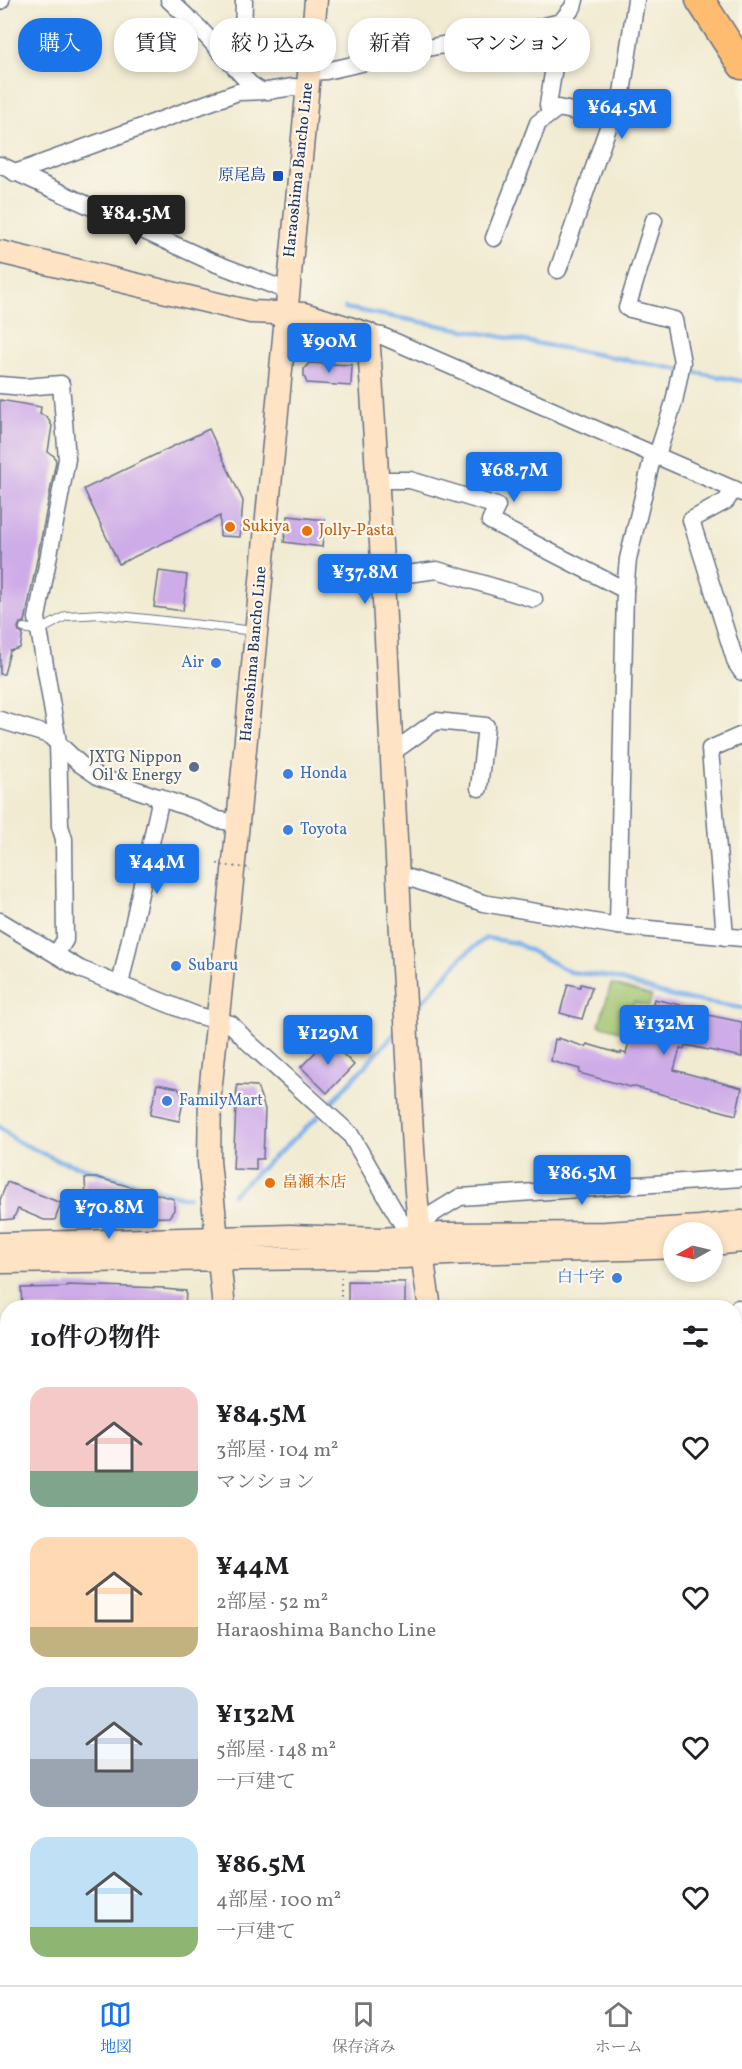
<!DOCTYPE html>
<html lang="ja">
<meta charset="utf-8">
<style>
body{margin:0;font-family:Vollkorn,"Noto Serif JP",serif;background:#f2f2f2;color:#202124;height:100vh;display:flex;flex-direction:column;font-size:22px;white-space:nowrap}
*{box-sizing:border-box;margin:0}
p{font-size:20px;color:#757577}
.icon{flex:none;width:33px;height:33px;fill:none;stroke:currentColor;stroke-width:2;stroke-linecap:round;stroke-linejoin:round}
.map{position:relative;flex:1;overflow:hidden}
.drawer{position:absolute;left:0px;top:1300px;width:742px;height:686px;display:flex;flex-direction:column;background:#fff;border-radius:24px 24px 0 0;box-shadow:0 3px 9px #0003}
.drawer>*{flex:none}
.guide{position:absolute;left:18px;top:18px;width:706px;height:54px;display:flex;gap:12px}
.needle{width:39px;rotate:262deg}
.tools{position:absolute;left:663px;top:1222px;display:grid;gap:12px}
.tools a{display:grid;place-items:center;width:60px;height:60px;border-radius:50%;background:#fff;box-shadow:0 3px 9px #0003;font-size:30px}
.price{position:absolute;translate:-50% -51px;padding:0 14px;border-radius:6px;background:#1a73e8;color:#fff;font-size:20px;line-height:39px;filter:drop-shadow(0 2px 3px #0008)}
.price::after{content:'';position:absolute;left:50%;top:36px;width:18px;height:14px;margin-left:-9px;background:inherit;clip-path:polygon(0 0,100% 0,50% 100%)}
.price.current{background:#222;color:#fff}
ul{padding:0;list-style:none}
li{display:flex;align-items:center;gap:18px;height:150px;padding:0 30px}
li span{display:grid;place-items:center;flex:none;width:168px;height:120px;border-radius:18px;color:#555}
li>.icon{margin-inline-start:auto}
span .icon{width:72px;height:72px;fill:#fffc;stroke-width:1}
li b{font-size:26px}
h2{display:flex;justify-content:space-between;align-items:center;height:72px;padding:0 30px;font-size:26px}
.pill{padding:0 21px;border-radius:24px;background:#fff;box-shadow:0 3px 9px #0003;font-size:21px;line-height:54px}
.pill.current{background:#1a73e8;color:#fff}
.tab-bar{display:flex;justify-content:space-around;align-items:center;height:84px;border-top:2px solid #e0e0e0;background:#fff;font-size:16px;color:#757577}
.tab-bar a{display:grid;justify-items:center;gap:3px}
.tab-bar .current{color:#1a73e8}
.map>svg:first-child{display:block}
.built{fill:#edd0e9}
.green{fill:#a0c36d;stroke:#5e7966;stroke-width:1.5}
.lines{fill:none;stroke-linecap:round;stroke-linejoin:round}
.stream{stroke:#7db1eb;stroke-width:4.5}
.building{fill:#ceace8}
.lane-casing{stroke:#667187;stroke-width:10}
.street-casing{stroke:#667187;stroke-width:19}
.secondary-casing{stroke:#667187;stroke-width:25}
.highway-casing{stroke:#667187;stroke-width:31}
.path{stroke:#667187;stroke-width:2;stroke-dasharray:1.5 4.5;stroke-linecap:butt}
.lane{stroke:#fff;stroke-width:8}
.street{stroke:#fff;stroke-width:16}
.secondary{stroke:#fee4c5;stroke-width:22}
.highway{stroke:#fdbc6f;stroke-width:28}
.path-bridge{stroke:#667187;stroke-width:2;stroke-dasharray:1.5 4.5;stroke-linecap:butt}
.transit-dot{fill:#1a4fb4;stroke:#fbf7ec;stroke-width:2}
.food-dot{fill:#e8710a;stroke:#fbf7ec;stroke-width:2}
.shop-dot{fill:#3f7fe0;stroke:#fbf7ec;stroke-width:2}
.service-dot{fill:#5c6f8a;stroke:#fbf7ec;stroke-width:2}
.labels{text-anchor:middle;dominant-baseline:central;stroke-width:4.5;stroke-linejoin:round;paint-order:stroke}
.street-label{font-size:16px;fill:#1b2f5e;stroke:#fbf7ec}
.transit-label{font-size:16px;fill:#164399;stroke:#fbf7ec;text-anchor:end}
.food-label{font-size:16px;fill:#c56008;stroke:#fbf7ec;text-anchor:start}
.shop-label{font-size:16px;fill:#366cbe;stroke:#fbf7ec;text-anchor:start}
.service-label{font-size:16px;fill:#4e5e75;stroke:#fbf7ec;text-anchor:end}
</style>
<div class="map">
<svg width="742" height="1985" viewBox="0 0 742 1985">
<rect width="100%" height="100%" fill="#fbf7ec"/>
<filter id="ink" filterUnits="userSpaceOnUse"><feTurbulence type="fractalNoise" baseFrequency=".0167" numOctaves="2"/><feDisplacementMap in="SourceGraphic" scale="12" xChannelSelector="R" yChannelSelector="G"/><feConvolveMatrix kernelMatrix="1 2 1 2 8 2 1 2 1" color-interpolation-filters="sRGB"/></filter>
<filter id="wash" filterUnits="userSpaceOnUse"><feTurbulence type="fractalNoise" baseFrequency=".008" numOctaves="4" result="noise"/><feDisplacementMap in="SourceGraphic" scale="24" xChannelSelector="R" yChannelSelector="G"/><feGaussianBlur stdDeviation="1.35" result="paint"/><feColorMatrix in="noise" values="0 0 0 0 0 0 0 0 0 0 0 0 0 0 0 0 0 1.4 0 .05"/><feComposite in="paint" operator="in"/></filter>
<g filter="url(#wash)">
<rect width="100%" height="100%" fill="#f1ebd2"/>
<polygon class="built" points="0,1816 6,1957 1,1985 0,1985"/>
<g class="green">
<polygon points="611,984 652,996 649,1006 634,1002 626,1033 599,1025"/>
<polygon points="0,1624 8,1672 0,1719"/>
</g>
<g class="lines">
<g class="stream">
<polyline points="345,308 742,381"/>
<polyline points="417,1008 463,956 486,938 516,943 570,972 611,977 673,997 742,1008"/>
<polyline points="327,1107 396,1032"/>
<polyline points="0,1127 15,1140 57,1160 182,1197 189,1197"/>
<polyline points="233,1194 318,1117"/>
<polyline points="0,1384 4,1395 6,1436"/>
<polyline points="7,1457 8,1470"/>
<polyline points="0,1617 8,1617"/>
<polyline points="686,1978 690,1983 720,1984"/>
<polyline points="729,1984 742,1985"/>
</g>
</g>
<g id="blocks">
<g class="building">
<polygon points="309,363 352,365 351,386 307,383 304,376 304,369"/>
<polygon points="0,400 41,407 40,414 47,417 52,426 48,452 54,456 56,461 25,622 20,623 18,627 19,632 23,634 20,648 10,651 4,674 0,674"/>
<polygon points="209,429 243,501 240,537 220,536 220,516 119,564 84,489"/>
<polygon points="288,516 325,520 322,547 284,542"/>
<polygon points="159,571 187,575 183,611 154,607"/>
<polygon points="568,984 580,987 581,984 592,987 582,1019 560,1013"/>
<polygon points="654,999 694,1008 693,1012 742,1022 742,1057 685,1045 684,1049 680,1048 674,1070 742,1088 736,1115 632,1086 630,1087 579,1073 580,1069 551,1061 555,1039 558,1040 558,1038 586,1047 587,1044 621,1054 621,1052 626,1054 632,1029 646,1032"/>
<polygon points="328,1039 354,1065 327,1093 301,1067"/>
<polygon points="157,1084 178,1088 184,1098 179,1121 150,1115"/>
<polygon points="237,1085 257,1086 265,1109 263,1159 256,1159 256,1170 233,1169"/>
<polygon points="85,1178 99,1178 174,1199 174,1210 169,1217 87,1220"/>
<polygon points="7,1182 61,1203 55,1220 44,1220 18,1209 13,1219 1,1220 0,1200"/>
<polygon points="348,1281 405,1282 405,1308 348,1308"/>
<polygon points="67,1285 164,1288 164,1289 186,1291 185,1308 22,1308 21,1288 67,1287"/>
</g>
</g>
</g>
<g filter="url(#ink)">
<use href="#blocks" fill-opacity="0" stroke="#667187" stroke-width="1.5"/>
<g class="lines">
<g class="lane-casing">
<polyline id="lane" points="24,628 39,631 66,616 101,614 255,631"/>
</g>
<g class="street-casing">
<g id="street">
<polyline points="169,0 199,28 250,84 259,90"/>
<polyline points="0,1 1,0"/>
<polyline points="309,72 326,71 437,46 506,35 561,22"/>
<polyline points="242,75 244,0"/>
<polyline points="550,113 548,105 561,22 573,7 575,0"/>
<polyline points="0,165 212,262 288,291"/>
<polyline points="15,173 238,92 267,91 293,87 307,89"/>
<polyline points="494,238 538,123 558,108 611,119"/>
<polyline points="558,270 611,119 619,113 636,0"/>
<polyline points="368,334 382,336 742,493"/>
<polyline points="0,385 25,387 61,384 67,459 37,618 58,742 60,826 64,839 65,940 56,954"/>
<polyline points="379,480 410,480 497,506 490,521 625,590"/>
<polyline points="734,489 726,501 691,520 736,663 742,672"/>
<polyline points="384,577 437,570 534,599"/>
<polyline points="0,720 49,735 80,764 99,777 193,809 218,820 238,823"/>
<polyline points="393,752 436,721 486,726 479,788"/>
<polyline points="398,874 483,903 618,926 742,938"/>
<polyline points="0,921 80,969 196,1015 231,1024 248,1042 350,1134 401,1222 419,1229 434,1213 460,1197 742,1178"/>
<polyline points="618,926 625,590 628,559 651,463 659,449 674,402 682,362 674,320 627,308 654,220"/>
<polyline points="725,937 710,749 742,735"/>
<polyline points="120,985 161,797"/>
<polyline points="738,1308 742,1316"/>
<polyline points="0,1365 8,1381"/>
<polyline points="0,1452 8,1452"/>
<polyline points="735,1455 742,1455"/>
<polyline points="8,1727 6,1746 8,1778"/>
<polyline points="735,1822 742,1813"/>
<polyline points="125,1978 125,1985"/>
<polyline points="250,1978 251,1985"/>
<polyline points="724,1978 724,1985"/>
<polyline points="7,1985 8,1978"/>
</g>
</g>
<g class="secondary-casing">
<g id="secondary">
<path d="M0,252l251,60 53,2 64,20c16,217 23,434 36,652 7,107 8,216 26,322"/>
<polyline points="0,1244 290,1236 382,1239 442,1234 606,1233 700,1227 742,1222"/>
<polyline points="712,1244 742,1241"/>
<path d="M0,1262l404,-5c89,-8 180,-5 270,-10"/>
<polyline points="224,1308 209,1161 210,1093 238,823 316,0"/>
<polyline points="307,1978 308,1985"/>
<polyline points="497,1978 498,1985"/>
</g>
</g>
<g class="highway-casing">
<polyline id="highway" points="700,0 742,65"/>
</g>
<polyline class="path" points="341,1277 341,1308"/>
<use href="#lane" class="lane"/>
<use href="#street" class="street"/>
<use href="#secondary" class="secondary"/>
<use href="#highway" class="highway"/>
<polyline class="path-bridge" points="218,863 218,865 250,868 249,870"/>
</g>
</g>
<rect class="transit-dot" x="272" y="170" width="12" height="12" rx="3"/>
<g class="food-dot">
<circle cx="230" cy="527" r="6"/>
<circle cx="307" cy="531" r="6"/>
<circle cx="270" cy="1183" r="6"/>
</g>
<g class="shop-dot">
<circle cx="216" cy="663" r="6"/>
<circle cx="288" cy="774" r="6"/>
<circle cx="288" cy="830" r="6"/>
<circle cx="176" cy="966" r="6"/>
<circle cx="167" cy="1101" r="6"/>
<circle cx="617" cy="1278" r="6"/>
</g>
<circle class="service-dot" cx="194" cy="767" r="6"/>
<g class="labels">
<g class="street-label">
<text transform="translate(299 170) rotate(-84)">Haraoshima Bancho Line</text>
<text transform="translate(254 654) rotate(-85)">Haraoshima Bancho Line</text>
</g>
<g class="transit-label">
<text x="266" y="176">原尾島</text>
</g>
<g class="food-label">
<text x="242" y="527">Sukiya</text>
<text x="319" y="531">Jolly-Pasta</text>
<text x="282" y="1183">畠瀬本店</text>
</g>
<g class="shop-label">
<text x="204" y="663" text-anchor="end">Air</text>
<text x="300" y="774">Honda</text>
<text x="300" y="830">Toyota</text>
<text x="188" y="966">Subaru</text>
<text x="179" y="1101">FamilyMart</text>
<text x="605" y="1278" text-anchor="end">白十字</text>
</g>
<g class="service-label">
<text x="182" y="758">JXTG Nippon<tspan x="182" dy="18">Oil &amp; Energy</tspan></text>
</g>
</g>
</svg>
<div class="tools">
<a><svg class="needle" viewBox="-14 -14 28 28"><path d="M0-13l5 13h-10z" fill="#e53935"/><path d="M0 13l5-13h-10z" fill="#757577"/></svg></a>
</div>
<b class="price" style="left:622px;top:140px">¥64.5M</b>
<b class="price current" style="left:136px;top:246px">¥84.5M</b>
<b class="price" style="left:329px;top:374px">¥90M</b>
<b class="price" style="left:514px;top:503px">¥68.7M</b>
<b class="price" style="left:365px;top:605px">¥37.8M</b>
<b class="price" style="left:157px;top:895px">¥44M</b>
<b class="price" style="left:664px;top:1056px">¥132M</b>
<b class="price" style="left:328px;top:1066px">¥129M</b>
<b class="price" style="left:582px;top:1206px">¥86.5M</b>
<b class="price" style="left:109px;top:1240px">¥70.8M</b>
<div class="guide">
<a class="pill current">購入</a>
<a class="pill">賃貸</a>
<a class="pill">絞り込み</a>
<a class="pill">新着</a>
<a class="pill">マンション</a>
</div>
<section class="drawer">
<h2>10件の物件<svg class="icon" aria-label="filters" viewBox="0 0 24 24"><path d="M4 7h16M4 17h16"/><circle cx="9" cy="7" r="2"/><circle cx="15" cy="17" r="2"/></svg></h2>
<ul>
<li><span style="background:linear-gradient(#f6c9c9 70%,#7fa58c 0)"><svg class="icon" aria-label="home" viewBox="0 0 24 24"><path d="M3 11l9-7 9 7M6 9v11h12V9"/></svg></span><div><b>¥84.5M</b><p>3部屋 · 104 m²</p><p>マンション</p></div><svg class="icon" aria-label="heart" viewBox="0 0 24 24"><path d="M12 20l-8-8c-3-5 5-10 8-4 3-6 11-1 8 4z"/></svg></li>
<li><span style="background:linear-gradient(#ffd9b3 75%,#c2b280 0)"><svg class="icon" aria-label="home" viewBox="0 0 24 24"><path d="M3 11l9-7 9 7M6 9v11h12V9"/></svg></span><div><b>¥44M</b><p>2部屋 · 52 m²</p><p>Haraoshima Bancho Line</p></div><svg class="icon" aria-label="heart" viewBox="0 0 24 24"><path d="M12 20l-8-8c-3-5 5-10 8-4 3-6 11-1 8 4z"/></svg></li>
<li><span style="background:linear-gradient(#c9d6e8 60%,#9aa5b1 0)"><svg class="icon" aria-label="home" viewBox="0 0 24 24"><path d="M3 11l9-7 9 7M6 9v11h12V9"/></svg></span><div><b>¥132M</b><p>5部屋 · 148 m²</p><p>一戸建て</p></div><svg class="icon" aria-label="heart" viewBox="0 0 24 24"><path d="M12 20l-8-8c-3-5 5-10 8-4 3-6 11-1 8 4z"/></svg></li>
<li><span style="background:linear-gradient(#bfe0f5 75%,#8fb573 0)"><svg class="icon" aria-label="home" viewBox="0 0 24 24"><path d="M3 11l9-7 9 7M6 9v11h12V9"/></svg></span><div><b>¥86.5M</b><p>4部屋 · 100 m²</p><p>一戸建て</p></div><svg class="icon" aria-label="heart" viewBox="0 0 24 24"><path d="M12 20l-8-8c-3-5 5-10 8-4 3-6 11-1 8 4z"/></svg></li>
</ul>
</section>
</div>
<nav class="tab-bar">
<a class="current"><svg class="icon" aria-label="map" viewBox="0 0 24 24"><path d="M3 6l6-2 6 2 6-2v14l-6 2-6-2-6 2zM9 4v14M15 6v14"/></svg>地図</a>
<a><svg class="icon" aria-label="saved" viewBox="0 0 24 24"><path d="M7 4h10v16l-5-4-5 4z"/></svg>保存済み</a>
<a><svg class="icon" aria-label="home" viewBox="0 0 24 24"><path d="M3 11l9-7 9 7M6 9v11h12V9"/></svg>ホーム</a>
</nav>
